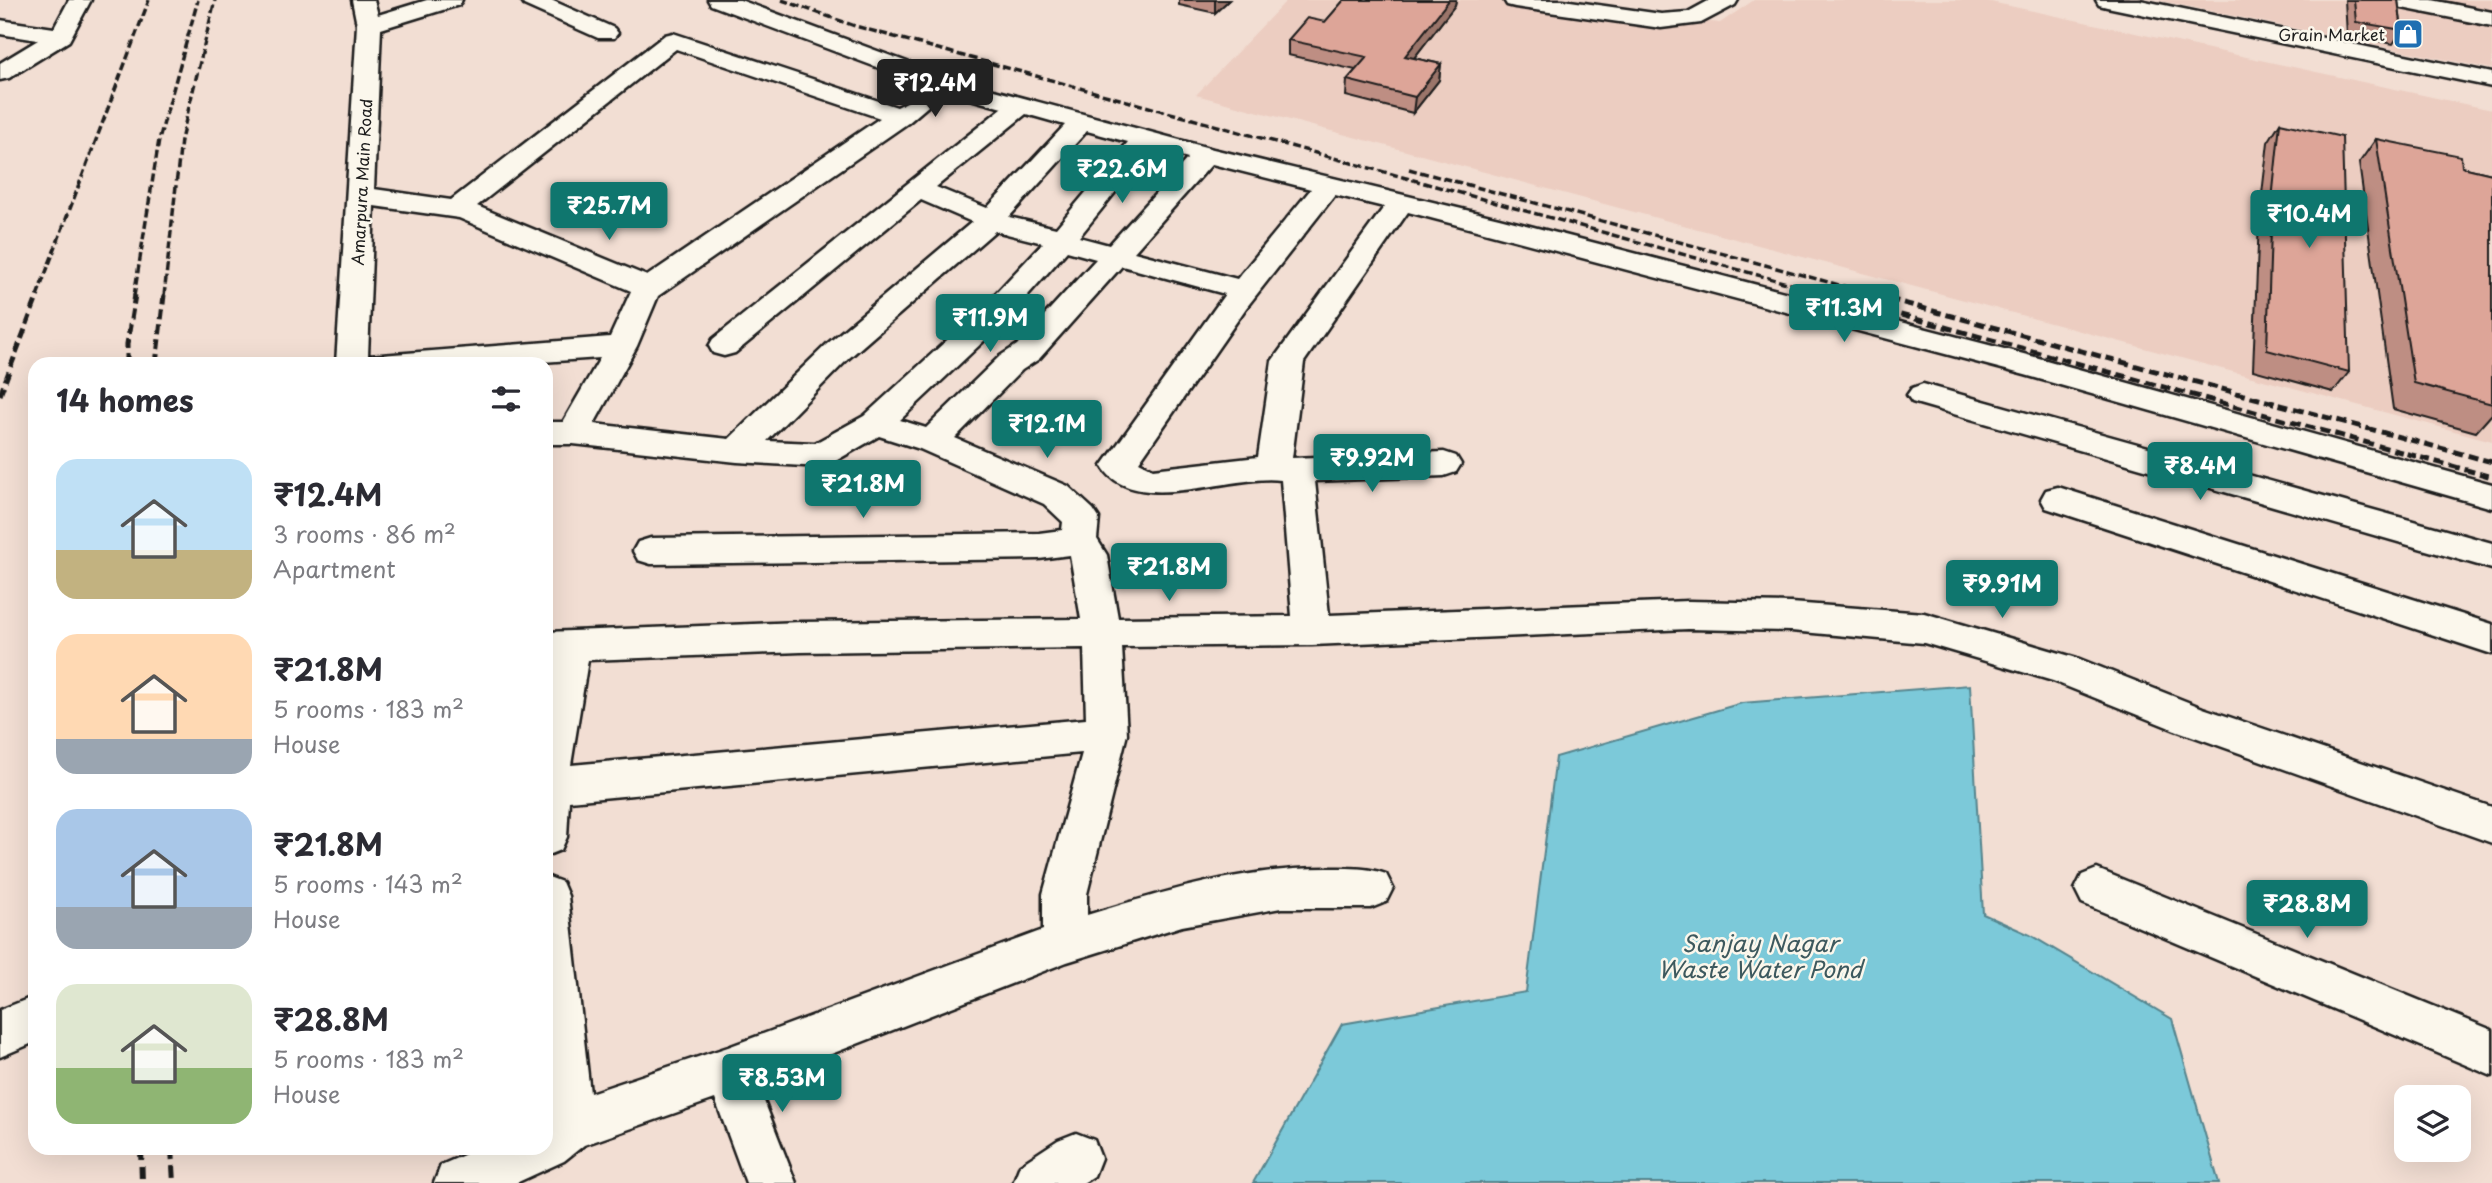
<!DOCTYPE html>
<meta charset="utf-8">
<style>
body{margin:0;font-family:"Playpen Sans",sans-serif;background:#f2f2f3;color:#2b2b33;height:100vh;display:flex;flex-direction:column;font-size:26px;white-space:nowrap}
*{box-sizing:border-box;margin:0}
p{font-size:23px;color:#7c7c81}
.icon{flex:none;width:38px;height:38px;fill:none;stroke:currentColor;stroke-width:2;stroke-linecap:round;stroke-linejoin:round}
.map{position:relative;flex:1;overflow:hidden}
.panel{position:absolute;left:28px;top:357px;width:525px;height:798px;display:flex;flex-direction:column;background:#fff;border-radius:21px;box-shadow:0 7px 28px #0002}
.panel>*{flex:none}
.controls{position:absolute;left:2394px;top:1085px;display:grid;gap:14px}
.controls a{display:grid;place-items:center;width:77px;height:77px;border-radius:14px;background:#fff;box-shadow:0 7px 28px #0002;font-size:35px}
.price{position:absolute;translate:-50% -60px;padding:0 16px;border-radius:7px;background:#0f766e;color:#fff;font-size:23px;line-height:46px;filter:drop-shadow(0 2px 4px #0008)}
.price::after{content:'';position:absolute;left:50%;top:42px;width:21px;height:16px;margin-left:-10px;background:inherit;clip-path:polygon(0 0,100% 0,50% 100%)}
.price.active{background:#222;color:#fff}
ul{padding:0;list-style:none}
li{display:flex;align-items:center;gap:21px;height:175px;padding:0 28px}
li span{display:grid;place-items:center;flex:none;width:196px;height:140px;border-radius:21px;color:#555}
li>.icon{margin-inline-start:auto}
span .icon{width:84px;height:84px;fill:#fffc;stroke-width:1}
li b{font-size:30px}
h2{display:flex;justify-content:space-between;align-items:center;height:84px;padding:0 28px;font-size:30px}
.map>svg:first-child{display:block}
.built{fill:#eccdc1}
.water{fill:#7bc9d9;stroke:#55848d;stroke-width:2}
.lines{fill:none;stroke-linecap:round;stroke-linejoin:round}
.minor-casing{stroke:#1c1c1c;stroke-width:5}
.minor{fill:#fbf7ec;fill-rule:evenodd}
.rail-far2{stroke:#1c1c1c;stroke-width:3.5;stroke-dasharray:8 3.5;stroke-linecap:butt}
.rail-far1{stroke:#1c1c1c;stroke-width:5;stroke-dasharray:10 5;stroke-linecap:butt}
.rail{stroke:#1c1c1c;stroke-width:6;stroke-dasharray:12 6;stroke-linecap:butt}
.wall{fill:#be8e83;stroke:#1c1c1c;stroke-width:2}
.shaded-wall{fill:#9b746a;stroke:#1c1c1c;stroke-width:2}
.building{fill:#dda598;stroke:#1c1c1c;stroke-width:2}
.labels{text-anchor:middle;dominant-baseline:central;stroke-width:5;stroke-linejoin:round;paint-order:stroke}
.far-poi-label{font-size:16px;fill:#1c1c1c;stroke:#fbf7ec;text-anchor:end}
.far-street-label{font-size:16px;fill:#1c1c1c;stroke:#fbf7ec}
.near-water-label{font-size:23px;font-style:italic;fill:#3d595e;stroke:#fbf7ec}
</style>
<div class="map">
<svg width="2492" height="1183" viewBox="0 0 2492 1183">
<rect width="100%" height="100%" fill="#f2ded3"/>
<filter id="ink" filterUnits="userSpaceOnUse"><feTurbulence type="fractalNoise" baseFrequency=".0143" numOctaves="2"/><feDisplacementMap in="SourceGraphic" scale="14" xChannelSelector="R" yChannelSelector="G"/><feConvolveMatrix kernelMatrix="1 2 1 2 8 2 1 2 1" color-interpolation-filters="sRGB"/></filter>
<g filter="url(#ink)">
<g class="built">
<polygon points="1287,0 1515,0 1720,23 1754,0 1982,0 2492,110 2492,441 1196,95"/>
<polygon points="2157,0 2492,0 2492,69"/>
</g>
<polygon class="water" points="1970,685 1983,914 2030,935 2172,1019 2219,1183 1253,1183 1342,1024 1526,992 1556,757 1742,703"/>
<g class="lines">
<g class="minor-casing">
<g id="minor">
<polygon points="69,0 91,0 69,41 9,78 0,80 0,63 38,40 0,34 0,20 54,28"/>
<path d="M352,0h22l4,15 49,-15h35l-3,5 -78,24 -7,160 77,11 214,-165 8,-2 224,74 18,-9 9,3 4,5 -20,17 -250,173 -21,50 -43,78 135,15 98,-95 145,-122 -51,-22 -186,153 -11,3 -11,-3 -4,-7 4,-7 289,-231 -67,-19 -224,-84 -3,-5h32l213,79 260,70 286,69 536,139 457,127v24l-467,-133 -617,-163 -104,150 -12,96 152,-6 12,4 5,8 -5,8 -12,4 -129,5 14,134 359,-14 103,2 133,10 153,45 126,50 289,99v36l-317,-113 -122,-49 -129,-38 -133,-12 -103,-2 -376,16 -190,2 5,87 -40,160v21c82,-25 155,-47 241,-47 21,0 39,-1 58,6l7,14 -7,14 -15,6h-90l-99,18 -115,36 -310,121 39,100h-50l-31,-84 -131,46 -20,16 -48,22h-82l7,-18 39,-17h66v-272l16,6 6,14 22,197 138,-46 315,-117v-36l39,-141 -513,48 -2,36 -6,13 -15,6v-180l3,-14h-3v-30l255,-10 280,-3 -11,-64 -31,4 -388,5 -13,-4 -5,-9 5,-9 13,-4 388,-5 23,-3 1,-8 -19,-18 -124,-55 -41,-13 -47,27 -12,4 -83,-5 -164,-18h-27v-22h17l37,-64 -87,6h-177l21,-339zM676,49l204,69 -233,158 -170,-70zM1026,114l39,11 -78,83 -51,-21zM1087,131l41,11 -72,86 -47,-11zM1151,148l37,10 -79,87 -30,-8zM1212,164l99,25 -74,90 -103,-27zM1335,195l49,12 -112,154 -14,96 -105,12 -14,-7 107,-154zM374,206l85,12 172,73 -21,46 -242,19zM995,231l48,12 -62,66 -117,107 -49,27 -48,-2 82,-83zM1067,251l29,8 -79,86 -17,11 -74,72 -26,-8 103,-97zM1122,266l103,28 -123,172c31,52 131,7 179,14l11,136 -174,2 -11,-63 -10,-16 2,-21 -6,-9 -25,-23 -113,-48 67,-68 17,-11zM1084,648l2,71 -515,46 17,-105 213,-8z"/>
<polygon points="521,0 551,0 614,28 618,33 614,38 598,38 524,5"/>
<polygon points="1504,0 1563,0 1661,14 1688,12 1710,0 1738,0 1735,5 1701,23 1661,28 1515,7 1507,5"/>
<polygon points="2096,0 2140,0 2492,73 2492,87 2107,7 2099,5"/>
<polygon points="2386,0 2432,0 2492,12 2492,26 2397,7 2389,5"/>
<polygon points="1923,384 2492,543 2492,569 1912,402 1907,395 1912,388"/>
<polygon points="2058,487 2492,624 2492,654 2046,508 2041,499 2046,490"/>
<polygon points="2097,869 2492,1030 2492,1076 2082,903 2075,889 2082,875"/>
<polygon points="35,996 35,1042 0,1057 0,1010"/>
<polygon points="1076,1133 1094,1140 1101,1158 1094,1176 1083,1183 1013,1183 1020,1165 1058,1140"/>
</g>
</g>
<use href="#minor" class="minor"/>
<g class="rail-far2">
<polyline points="782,0 855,26 1834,296"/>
<polyline points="1409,169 1880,296"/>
<polyline points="37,296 149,0"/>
<polyline points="134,296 159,140 198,0"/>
<polyline points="164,296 181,140 215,0"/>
</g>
<g class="rail-far1">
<polyline points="1828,295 2492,477"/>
<polyline points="1874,295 2492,462"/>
<polyline points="127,364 127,344 135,295"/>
<polyline points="156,364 164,295"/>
<polyline points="0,395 38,295"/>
</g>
<g class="rail">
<polyline points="141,1148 142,1183"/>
<polyline points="172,1148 174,1183"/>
</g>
</g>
<g class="wall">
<polygon points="1179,0 1229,0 1215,13 1179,5"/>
<polygon points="1344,0 1456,0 1455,5 1414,58 1441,64 1439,80 1413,113 1346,96 1347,80 1356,70 1288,55 1288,40 1325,22"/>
<polygon points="2345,0 2398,0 2402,30 2393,44 2347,35"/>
<polygon points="2280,123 2349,372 2333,392 2253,370 2259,220 2268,142"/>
<polygon points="2376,139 2462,167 2492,174 2492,414 2476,432 2393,409 2359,163"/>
</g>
<g class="shaded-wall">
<polygon points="1216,0 1229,0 1215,13 1215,1"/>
<polygon points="1449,0 1456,0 1455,5 1403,72 1405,56"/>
<polygon points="1441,64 1439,80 1413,113 1415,97"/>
</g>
<g class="building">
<polygon points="1344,0 1449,0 1405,56 1441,64 1415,97 1347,80 1367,57 1288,40 1307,18 1325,22"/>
<polygon points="2354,0 2398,0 2402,30 2356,22"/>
<polygon points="2280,123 2342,137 2349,372 2267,350 2272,200"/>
<polygon points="2376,139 2461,156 2462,167 2492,174 2492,404 2414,383"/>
</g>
</g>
<defs>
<g id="shop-square" transform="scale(1.575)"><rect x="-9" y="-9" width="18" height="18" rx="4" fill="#1f6fb2" stroke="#fbf7ec"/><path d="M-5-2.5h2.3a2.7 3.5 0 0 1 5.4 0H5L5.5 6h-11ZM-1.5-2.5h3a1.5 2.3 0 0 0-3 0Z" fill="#fff"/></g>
</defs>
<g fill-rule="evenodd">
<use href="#shop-square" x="2408" y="34"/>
</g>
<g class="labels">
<g class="far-poi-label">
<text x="2385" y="34">Grain Market</text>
</g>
<g class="far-street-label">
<text transform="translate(361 182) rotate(-87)">Amarpura Main Road</text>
</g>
<g class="near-water-label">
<text x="1760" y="942">Sanjay Nagar<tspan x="1760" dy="26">Waste Water Pond</tspan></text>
</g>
</g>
</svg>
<div class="controls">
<a><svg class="icon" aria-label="layers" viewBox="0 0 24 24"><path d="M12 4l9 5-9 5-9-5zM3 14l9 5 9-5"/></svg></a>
</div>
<b class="price active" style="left:935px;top:119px">₹12.4M</b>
<b class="price" style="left:1122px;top:205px">₹22.6M</b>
<b class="price" style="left:609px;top:242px">₹25.7M</b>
<b class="price" style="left:2309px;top:250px">₹10.4M</b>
<b class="price" style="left:1844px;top:344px">₹11.3M</b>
<b class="price" style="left:990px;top:354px">₹11.9M</b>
<b class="price" style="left:1047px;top:460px">₹12.1M</b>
<b class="price" style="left:1372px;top:494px">₹9.92M</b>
<b class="price" style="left:2200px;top:502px">₹8.4M</b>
<b class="price" style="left:863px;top:520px">₹21.8M</b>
<b class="price" style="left:1169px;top:603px">₹21.8M</b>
<b class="price" style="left:2002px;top:620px">₹9.91M</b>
<b class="price" style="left:2307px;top:940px">₹28.8M</b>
<b class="price" style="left:782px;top:1114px">₹8.53M</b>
<section class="panel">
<h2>14 homes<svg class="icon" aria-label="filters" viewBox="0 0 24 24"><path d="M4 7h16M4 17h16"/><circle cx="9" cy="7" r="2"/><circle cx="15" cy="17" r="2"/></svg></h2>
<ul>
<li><span style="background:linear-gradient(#bfe0f5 65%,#c2b280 0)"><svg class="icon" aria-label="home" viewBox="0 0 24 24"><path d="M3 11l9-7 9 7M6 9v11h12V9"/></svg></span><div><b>₹12.4M</b><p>3 rooms · 86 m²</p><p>Apartment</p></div></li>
<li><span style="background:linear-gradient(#ffd9b3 75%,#9aa5b1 0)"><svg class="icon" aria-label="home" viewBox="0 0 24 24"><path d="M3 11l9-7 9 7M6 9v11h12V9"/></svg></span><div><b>₹21.8M</b><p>5 rooms · 183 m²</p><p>House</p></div></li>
<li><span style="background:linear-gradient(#a9c7e8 70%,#9aa5b1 0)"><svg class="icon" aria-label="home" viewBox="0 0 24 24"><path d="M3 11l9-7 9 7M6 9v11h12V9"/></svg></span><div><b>₹21.8M</b><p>5 rooms · 143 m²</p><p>House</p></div></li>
<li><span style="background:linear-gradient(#dfe7d0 60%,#8fb573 0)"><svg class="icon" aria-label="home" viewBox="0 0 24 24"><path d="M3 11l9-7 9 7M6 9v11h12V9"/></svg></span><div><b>₹28.8M</b><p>5 rooms · 183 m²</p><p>House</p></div></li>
</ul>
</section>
</div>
